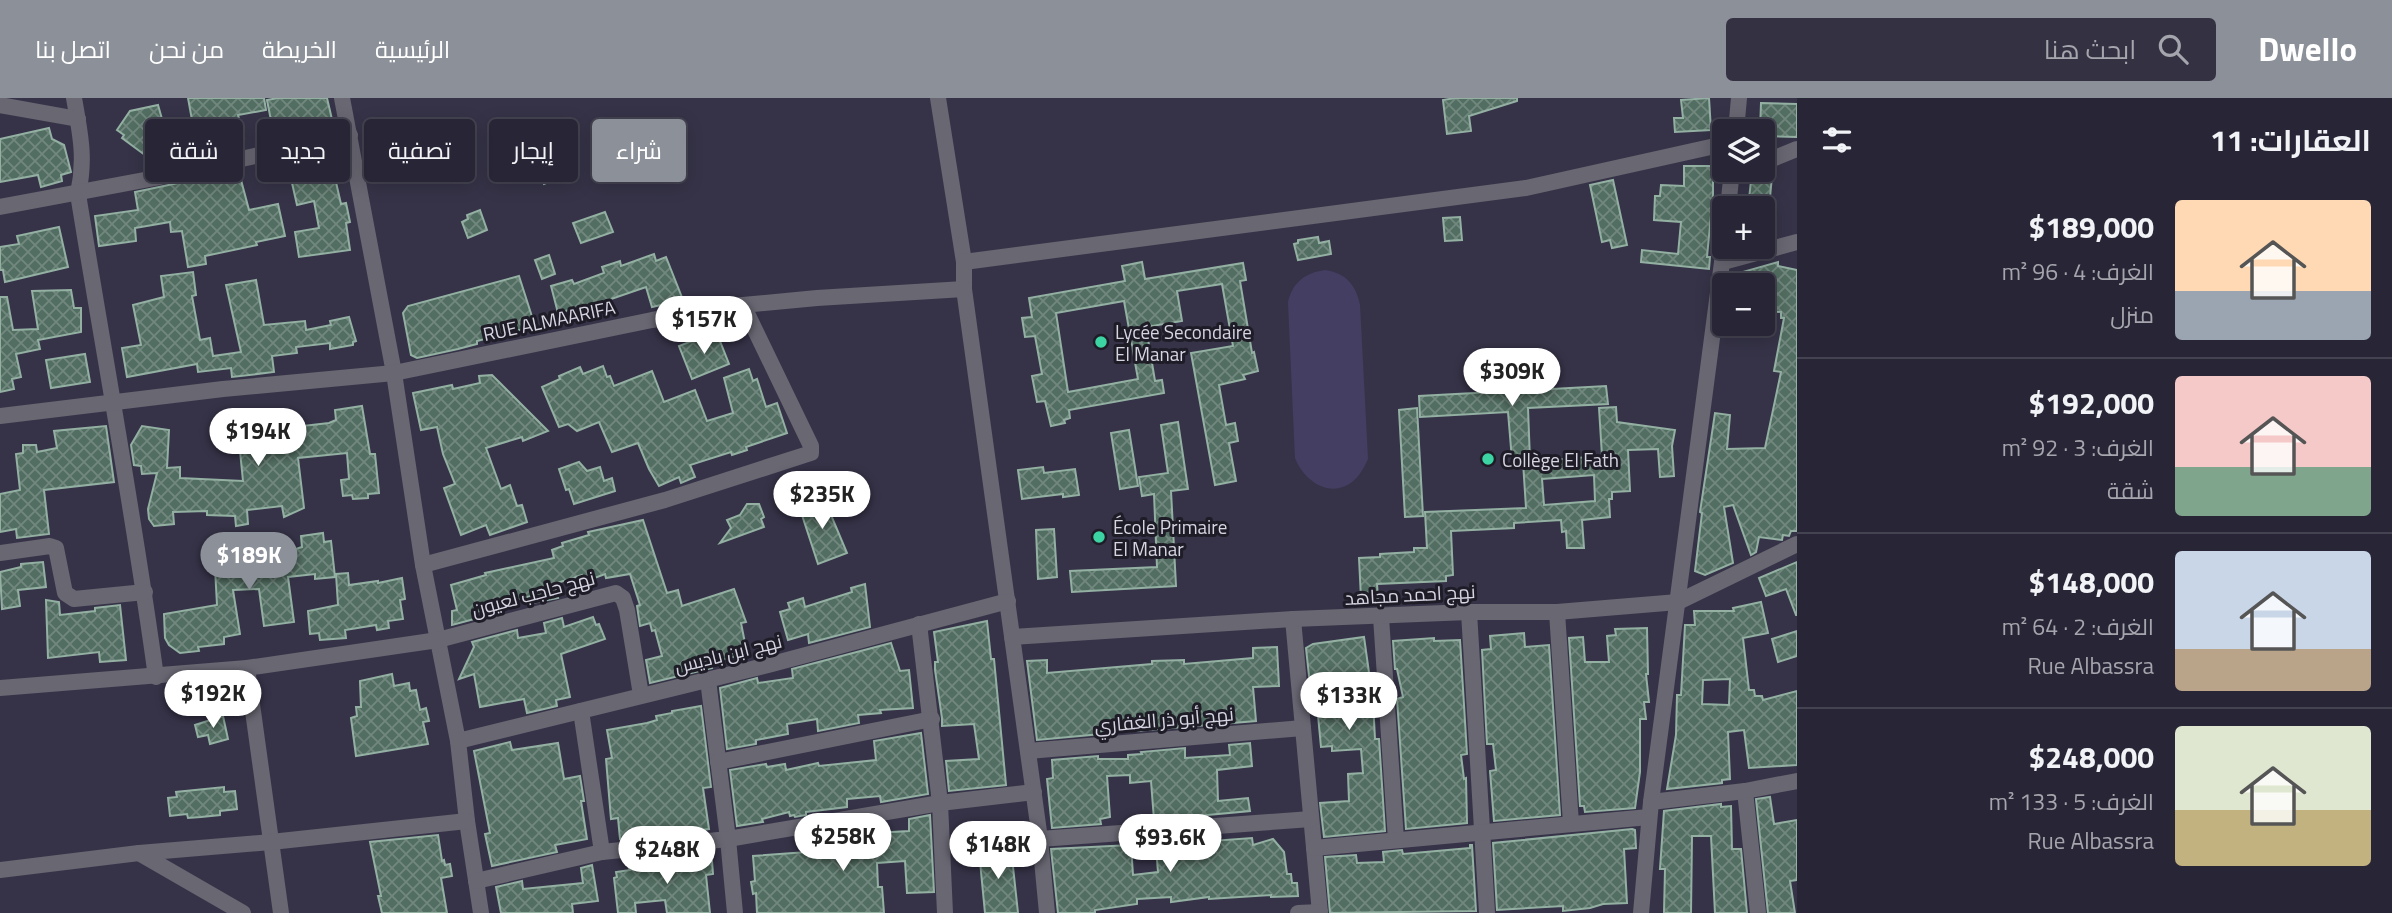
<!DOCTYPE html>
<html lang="ar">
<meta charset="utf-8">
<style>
body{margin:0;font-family:"Titillium Web",Cairo,sans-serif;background:#343242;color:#f1f3f6;direction:rtl;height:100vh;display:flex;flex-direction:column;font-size:26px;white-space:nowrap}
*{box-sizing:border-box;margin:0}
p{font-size:23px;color:#a5a5ad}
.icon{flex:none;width:38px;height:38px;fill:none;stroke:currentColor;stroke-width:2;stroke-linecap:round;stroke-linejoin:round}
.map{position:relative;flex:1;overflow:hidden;direction:ltr}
.side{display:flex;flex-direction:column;background:#282636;width:595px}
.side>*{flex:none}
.hud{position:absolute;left:21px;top:21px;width:665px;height:63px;direction:rtl;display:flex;gap:14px}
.tools{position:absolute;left:1712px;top:21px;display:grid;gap:14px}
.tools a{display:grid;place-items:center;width:63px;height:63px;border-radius:7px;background:#282636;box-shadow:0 4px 18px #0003,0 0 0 2px #444351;font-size:35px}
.price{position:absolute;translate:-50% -60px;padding:0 16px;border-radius:24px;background:#fff;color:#222;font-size:23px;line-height:46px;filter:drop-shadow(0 2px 4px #0008)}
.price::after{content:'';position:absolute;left:50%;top:42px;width:21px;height:16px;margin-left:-10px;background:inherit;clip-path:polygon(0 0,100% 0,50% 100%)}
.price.on{background:#8c9099;color:#fff}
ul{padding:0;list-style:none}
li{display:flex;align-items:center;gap:21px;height:175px;padding:0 21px}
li+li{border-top:2px solid #444351}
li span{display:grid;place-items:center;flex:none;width:196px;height:140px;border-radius:7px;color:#555}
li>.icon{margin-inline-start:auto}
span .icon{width:84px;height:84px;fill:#fffc;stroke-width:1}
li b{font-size:30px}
h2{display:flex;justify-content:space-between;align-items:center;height:84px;padding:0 21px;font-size:30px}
.chip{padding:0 24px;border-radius:7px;background:#282636;box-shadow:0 4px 18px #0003,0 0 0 2px #444351;font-size:24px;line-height:63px}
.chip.on{background:#8c9099;color:#fff}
header{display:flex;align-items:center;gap:42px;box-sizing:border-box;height:98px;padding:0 35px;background:#8c9099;color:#fff}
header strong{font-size:33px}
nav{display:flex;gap:38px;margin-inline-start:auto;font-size:24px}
.search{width:490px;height:63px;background:#343242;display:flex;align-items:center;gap:18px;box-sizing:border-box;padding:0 24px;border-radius:7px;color:#a5a5ad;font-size:26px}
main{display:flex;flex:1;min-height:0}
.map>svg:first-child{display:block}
.green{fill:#453e63}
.building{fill:url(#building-cross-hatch);stroke:#93b0a3;stroke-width:2;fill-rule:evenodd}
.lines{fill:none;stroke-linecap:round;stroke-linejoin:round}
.minor{stroke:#696772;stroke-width:16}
.poi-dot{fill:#3dd4a3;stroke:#1e1c26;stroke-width:2.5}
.labels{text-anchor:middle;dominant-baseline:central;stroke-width:6;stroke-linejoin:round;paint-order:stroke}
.street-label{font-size:19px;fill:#d6d5e2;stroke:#1e1c26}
.poi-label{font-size:19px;fill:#d6d5e2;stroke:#1e1c26;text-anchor:start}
</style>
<header>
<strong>Dwello</strong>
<div class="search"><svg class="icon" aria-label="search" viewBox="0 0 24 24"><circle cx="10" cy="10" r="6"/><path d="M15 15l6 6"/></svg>ابحث هنا</div>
<nav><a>الرئيسية</a><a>الخريطة</a><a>من نحن</a><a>اتصل بنا</a></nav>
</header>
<main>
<section class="side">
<h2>العقارات: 11<svg class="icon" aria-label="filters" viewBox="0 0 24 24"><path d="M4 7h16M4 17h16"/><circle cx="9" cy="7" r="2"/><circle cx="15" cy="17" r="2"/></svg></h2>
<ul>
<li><span style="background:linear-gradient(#ffd9b3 65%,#9aa5b1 0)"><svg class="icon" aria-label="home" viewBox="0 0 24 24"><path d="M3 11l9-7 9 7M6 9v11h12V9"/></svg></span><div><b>$189,000</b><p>الغرف: 4 · 96 m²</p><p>منزل</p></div></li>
<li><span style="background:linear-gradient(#f6c9c9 65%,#7fa58c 0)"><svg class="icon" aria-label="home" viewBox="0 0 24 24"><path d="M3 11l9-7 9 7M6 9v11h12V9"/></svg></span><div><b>$192,000</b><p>الغرف: 3 · 92 m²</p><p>شقة</p></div></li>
<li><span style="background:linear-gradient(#c9d6e8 70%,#b9a48a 0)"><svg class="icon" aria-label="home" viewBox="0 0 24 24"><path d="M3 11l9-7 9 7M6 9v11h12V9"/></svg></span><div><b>$148,000</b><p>الغرف: 2 · 64 m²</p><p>Rue Albassra</p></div></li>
<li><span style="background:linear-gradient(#dfe7d0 60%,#c2b280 0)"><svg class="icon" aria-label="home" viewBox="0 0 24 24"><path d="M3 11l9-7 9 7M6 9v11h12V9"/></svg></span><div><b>$248,000</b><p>الغرف: 5 · 133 m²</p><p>Rue Albassra</p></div></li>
</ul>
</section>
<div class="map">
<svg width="1797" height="815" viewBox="0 0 1797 815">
<defs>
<pattern id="building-cross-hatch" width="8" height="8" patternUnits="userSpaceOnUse" patternTransform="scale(1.75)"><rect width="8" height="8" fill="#526d61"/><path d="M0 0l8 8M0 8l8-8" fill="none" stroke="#72887f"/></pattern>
</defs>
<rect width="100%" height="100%" fill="#363348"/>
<path class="green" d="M1325,172c21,3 31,15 35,35l8,154c-4,8 -8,17 -16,23 -22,17 -48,-1 -57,-24l-7,-156c5,-20 17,-29 37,-32z"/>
<g class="building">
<polygon points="188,0 264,0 266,12 238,17 244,40 153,63 122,40 124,37 117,32 130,13 158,7 162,21 166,21 170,39 194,33"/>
<polygon points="278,0 327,0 334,30 275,43 267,2"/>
<polygon points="1455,0 1517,0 1517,3 1469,18 1471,33 1447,36 1443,2"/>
<polygon points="1709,0 1711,32 1675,34 1674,20 1683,20 1681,2"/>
<polygon points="1761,5 1797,6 1797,39 1762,38 1762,33 1760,33"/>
<polygon points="49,30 52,41 64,47 71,74 61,77 62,83 41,89 38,77 0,84 0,41"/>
<polygon points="338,50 345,78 335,80 341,106 346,105 350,124 346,125 350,152 299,159 295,134 319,130 314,103 297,107 290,76 283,77 280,63"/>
<polygon points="558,55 568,76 544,86 535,66"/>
<polygon points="1684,68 1713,68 1713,96 1707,159 1710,159 1709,171 1641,164 1642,152 1678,156 1681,124 1654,122 1655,98 1660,98 1661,87 1684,88"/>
<polygon points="226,77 228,85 241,82 249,112 278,106 285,138 256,144 257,147 205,158 206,166 188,169 182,133 171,134 170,124 135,130 136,143 99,148 95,118 138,112 135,94 207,79 208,83"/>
<polygon points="1772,78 1769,110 1748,110 1751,83"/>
<polygon points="1613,82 1627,147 1612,150 1610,142 1602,144 1590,87"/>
<polygon points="480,112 487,132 468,140 462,124 468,121 467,117"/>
<polygon points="605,114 613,134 581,145 573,125"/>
<polygon points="1460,119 1462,142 1445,143 1443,120"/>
<polygon points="59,129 68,169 5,184 3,172 0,172 0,149 19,146 17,138"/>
<polygon points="1318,139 1319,145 1329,143 1331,156 1298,162 1294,146 1298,145 1298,142"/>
<polygon points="654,156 656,163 666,159 683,202 652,209 646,189 582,211 582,212 570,216 569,212 558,215 551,188 572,182 574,186 604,175 602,169 620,163 621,168"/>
<polygon points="549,157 555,176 542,181 535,162"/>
<path d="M1142,164l3,17 98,-16 3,17 -6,1 12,72 2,-1 4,19 -15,4 2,4 -26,6 7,40 9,-2 3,18 -9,2 7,38 -21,4 -24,-132 42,-7 -11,-62 -45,7 5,30 -36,6 9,54 7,-1 2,13 -95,17 1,8 -6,2 1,3 -14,3 -6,-25 -8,1 -5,-26 10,-2 -7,-38 -10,1 -3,-19 10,-1 -3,-19 96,-17 -3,-15zM1124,203l14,78 -70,13 -12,-79z"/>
<polygon points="1778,164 1778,168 1797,172 1797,433 1791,433 1789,438 1783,437 1782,442 1759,439 1756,454 1751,457 1733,407 1724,409 1733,465 1705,477 1695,473 1702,415 1700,414 1715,315 1730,317 1727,351 1765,350 1781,274 1774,273 1784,220 1781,220 1781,214 1762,213 1762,187 1730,187 1739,175"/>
<polygon points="193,174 196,197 192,198 200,242 210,240 213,258 241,254 226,187 256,182 264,227 305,223 306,232 331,227 330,223 349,219 356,243 353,244 353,247 330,251 330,245 296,249 297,255 272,258 274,274 232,279 231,270 198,274 197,266 127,279 122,250 141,247 133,207 164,199 161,178"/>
<polygon points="519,178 535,228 477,243 477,246 458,251 417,260 411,257 403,215 408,208"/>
<polygon points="71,192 74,210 81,210 81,234 38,242 40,251 16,256 21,279 12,281 14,291 0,294 0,199 7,199 13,232 38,231 32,193"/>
<polygon points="718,238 729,266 692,281 679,248 702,239 704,243"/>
<polygon points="85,256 90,284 51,290 46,262"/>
<polygon points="603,268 607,279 610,278 614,288 652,273 664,304 695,292 707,323 733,315 724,280 749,271 753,283 757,281 766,309 777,305 787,335 746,349 747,352 732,357 731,354 690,367 695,379 681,385 679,379 659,388 649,371 638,345 612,354 599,324 577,333 568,326 559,329 542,289 560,281 559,278 580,269 583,276"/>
<polygon points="492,277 548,333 523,343 522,339 486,350 501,391 510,387 517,408 522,407 527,424 490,437 486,427 461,437 444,390 455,386 443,356 437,329 421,332 413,295 452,287 453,291 480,285 479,278"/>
<polygon points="1606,288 1608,306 1528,310 1530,362 1512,362 1508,314 1420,319 1419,298"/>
<polygon points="362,308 370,356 375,356 379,395 368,396 368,400 353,401 352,397 343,398 341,382 349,381 347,355 298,360 304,410 284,419 282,408 247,412 248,426 236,428 235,418 207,417 207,413 173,414 174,426 154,428 149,421 148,411 157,375 142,376 141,368 134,367 131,347 142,328 169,332 167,370 180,369 180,380 243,383 240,353 236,353 234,326 271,323 271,327 293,324 294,329 329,325 336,322 335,312"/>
<path d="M1616,309l1,15 58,8 -3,16 2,30 -14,1 -2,-28 -30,1 2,41 -18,1v7h-3l1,18 -28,3 2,28h-17l-1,-17 -4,1 -1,-12 -47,3v5l-63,3 2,44 -7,1v5l-69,3 1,14h-17l-2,-40 21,-1v-3l34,-2v-4h13l-2,-36 101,-4 -3,-46 79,-6 -3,-48zM1594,377l1,26 -51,4 -2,-26z"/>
<polygon points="1417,310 1423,418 1405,419 1399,312"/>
<polygon points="1178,324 1188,391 1171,393 1176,488 1072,494 1070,473 1157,469 1154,396 1142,398 1139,379 1168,375 1161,327"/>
<polygon points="106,328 114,384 44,392 49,436 17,440 16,431 0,434 0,396 20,392 16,356 23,355 23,347 36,347 37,354 57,350 54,333"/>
<polygon points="1129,332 1138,388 1120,391 1111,335"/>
<polygon points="579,364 587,373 600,369 604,383 612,380 615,393 574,406 569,391 566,392 559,371"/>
<polygon points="1043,369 1044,375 1075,371 1079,397 1063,399 1063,396 1022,401 1018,372"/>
<polygon points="823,398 847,455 818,466 800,411 806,409 804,405"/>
<polygon points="747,406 759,406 764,419 761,421 764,429 720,445 731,430 727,422 740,417"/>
<polygon points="643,422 667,495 678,492 682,508 734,491 746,524 741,525 747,555 711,565 712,570 650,585 646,562 662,558 655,532 652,533 650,525 640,528 637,508 640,507 630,476 606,480 605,476 584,484 582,477 554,486 558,500 532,505 531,498 515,502 514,498 490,504 492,510 476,514 478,520 452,527 452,513 457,512 451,487 486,477 485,475 554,460 552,452 563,448 562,445 589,437 588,434"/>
<polygon points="1054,431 1057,479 1038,481 1036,432"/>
<polygon points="323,435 324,444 331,443 335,479 315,481 315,476 288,479 294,524 264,528 259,491 233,492 240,536 224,539 224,546 198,549 199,553 180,555 169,547 165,540 164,516 217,507 215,470 211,470 210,456 254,456 261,447 268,452 275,450 277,457 302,449 301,438"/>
<polygon points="43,464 46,489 18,492 20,508 2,511 0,474 21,469 21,466"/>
<polygon points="1797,464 1797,517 1796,517 1786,491 1766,498 1759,480"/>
<polygon points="348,475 349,487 378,483 378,485 402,480 405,501 400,502 403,521 388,523 389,530 377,532 376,527 345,532 346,540 320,542 319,535 310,536 308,513 338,507 336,476"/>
<polygon points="865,486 870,529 809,545 808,536 788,542 780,514 790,511 788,505 803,500 805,509 852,494 851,490"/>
<polygon points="46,502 59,504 60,517 95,513 95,510 120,507 126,562 100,564 99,554 48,560"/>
<path d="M1761,504l7,31 -25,5 6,52h5l1,6h7l1,4 34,-9v74l-48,3 -5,-38 -16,2 2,47 -8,1v3l-55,6 9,-54 1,-40h4l4,-70h10l-1,-14h40l-1,-3zM1730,581l-1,26 -27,-1 1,-24z"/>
<polygon points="593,519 596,527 599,526 605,541 561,556 570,599 556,602 557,608 527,615 524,601 480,609 474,576 459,581 474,549 472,544 517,532 518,540 546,535 544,525 562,520 564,529"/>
<polygon points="987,523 991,561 994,561 1006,687 949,693 946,663 979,661 974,626 942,628 942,620 935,572 935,564 938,564 934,534"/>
<polygon points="1647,530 1648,576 1646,576 1649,604 1644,604 1646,621 1640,621 1640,674 1635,710 1585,714 1584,708 1580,708 1569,540 1583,539 1585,564 1609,564 1607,538 1616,537 1615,531"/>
<polygon points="1797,533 1797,558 1778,564 1772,541"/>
<polygon points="1524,535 1525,549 1549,547 1560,717 1494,723 1490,673 1496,672 1493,646 1487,646 1482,552 1491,551 1490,538"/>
<polygon points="1364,539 1373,603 1375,641 1379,641 1385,733 1324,739 1320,705 1349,703 1348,676 1363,675 1361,651 1332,653 1332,648 1321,649 1315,586 1310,587 1306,550 1313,546"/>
<polygon points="1434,540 1434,543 1460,542 1467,656 1461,657 1464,681 1466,680 1467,725 1406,731 1397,601 1403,599 1397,571 1395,571 1393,543"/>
<polygon points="891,545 900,573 909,572 913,610 880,612 881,615 858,617 859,625 818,633 817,621 787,626 788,636 756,642 756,646 727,651 720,590 757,580 758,585 793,580 792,571"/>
<polygon points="1277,549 1279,588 1253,589 1256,623 1136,633 1135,628 1111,630 1101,633 1101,636 1037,642 1027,563 1047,562 1047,575 1152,566 1152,563 1184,562 1184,566 1253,560 1253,550"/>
<polygon points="392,576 394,588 409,585 410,593 416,592 420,612 426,610 429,623 423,624 428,646 356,658 351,620 357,618 356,609 361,609 360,583"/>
<polygon points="701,608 711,689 703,690 709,731 620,741 618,720 611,721 606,661 612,660 607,632 647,625 657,622 656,618 672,615 672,613"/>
<polygon points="223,618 228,641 210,646 208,637 198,639 195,627"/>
<polygon points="921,635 928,696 881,704 880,698 847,701 847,709 806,714 806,717 795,719 794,717 790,718 789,714 762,721 763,724 737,728 730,672 766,666 767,669 785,666 786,672 818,665 819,668 876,662 874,643"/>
<polygon points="510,644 512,652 558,645 564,681 580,678 584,703 581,703 587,741 555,747 557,754 492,768 485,736 490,735 474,653"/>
<polygon points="1250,645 1252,668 1217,672 1218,703 1248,700 1250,713 1154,722 1151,683 1130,685 1130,677 1107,678 1110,719 1100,721 1101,726 1052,730 1047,681 1053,680 1052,662 1098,658 1098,661 1128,661 1128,657 1142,656 1141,654 1185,650 1185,660 1230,657 1229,647"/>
<polygon points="224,689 224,694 235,693 237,711 220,713 220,717 201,719 188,720 187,716 170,718 168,700 177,699 176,694"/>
<polygon points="1770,699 1774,726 1797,722 1797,782 1790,783 1795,815 1768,815 1756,701"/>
<polygon points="1721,706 1721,709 1731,708 1732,751 1741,751 1747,815 1715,815 1711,738 1692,738 1691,815 1664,815 1665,771 1660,771 1664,713"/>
<polygon points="930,717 934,794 907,795 905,763 877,765 878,789 882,789 884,815 757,815 756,795 753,796 751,784 755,783 753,758 821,753 821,744 831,744 830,734 848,731 848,742 875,741 875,735 909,733 909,721"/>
<polygon points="1632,731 1635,732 1636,750 1624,751 1627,805 1603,806 1590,810 1563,813 1563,808 1497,812 1493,745"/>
<polygon points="438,737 442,763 444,762 445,767 450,766 452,778 441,780 447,815 382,815 378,798 381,798 370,744"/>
<polygon points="1212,739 1212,743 1252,740 1253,747 1273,741 1284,754 1287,776 1291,776 1292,785 1297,785 1298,798 1271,799 1271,797 1209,801 1209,799 1171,804 1171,799 1137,801 1137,806 1095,812 1095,815 1058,815 1051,751 1131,747 1133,777 1158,774 1156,750 1176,748 1176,742"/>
<polygon points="1470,747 1472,747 1476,813 1330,815 1325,759 1356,757 1357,765 1384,764 1383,754 1402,752 1403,756 1470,750"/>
<polygon points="1011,750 1018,815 985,815 979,753"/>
<polygon points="707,754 708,763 712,763 713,776 706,777 710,815 667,815 665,802 635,805 636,815 618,815 614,780 617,779 616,774 630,772 629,770 686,764 686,756"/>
<polygon points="592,767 598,803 572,806 573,815 501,815 496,789 522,783 523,791 583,785 581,770"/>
</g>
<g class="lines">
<g class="minor">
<path d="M74,0c6,35 12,60 4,96 26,161 56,321 78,483"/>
<polyline points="342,0 394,275 423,467 458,643 467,723 481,815"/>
<polyline points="938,0 964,164 964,191 1040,741 1047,815"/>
<polyline points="0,7 78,21"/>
<polyline points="1736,33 1739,0"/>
<polyline points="1762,65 1797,51"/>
<polyline points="0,109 155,80 350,37"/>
<polyline points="1728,110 1732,72"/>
<polyline points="964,164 1526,90 1724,46"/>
<polyline points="1723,164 1797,144"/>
<polyline points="0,318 223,291 394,275 652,222 743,207 817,200 964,191"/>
<polyline points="0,455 50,448 56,450 65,495 74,501 145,494"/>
<polyline points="423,467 665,402 811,355 811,348 743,207"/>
<polyline points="1469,514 1487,815"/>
<polyline points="1557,514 1571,726"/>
<polyline points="1381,519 1396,742"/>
<polyline points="1293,521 1320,815"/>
<polyline points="919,526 940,705 945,815"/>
<polyline points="1012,539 1293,521 1469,514 1557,514 1678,504 1797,446"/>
<polyline points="247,570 281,815"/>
<polyline points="708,582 728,741 735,815"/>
<polyline points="0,590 247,570 438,542 616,495 623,500 627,512 641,597"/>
<polyline points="581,613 602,754"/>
<polyline points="458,643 772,566 1008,503"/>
<polyline points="1028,653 1303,630"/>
<polyline points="718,664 932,621"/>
<polyline points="1745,693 1758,815"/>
<polyline points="1651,704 1745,693 1797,683"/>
<polyline points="1040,741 1311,721"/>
<polyline points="1314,750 1649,719"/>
<polyline points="0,772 139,755"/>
<polyline points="476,783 602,754 728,741 940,705 1034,694"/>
<polyline points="243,815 139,755 271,744 467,723"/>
<polyline points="1298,815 1320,814"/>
<polyline points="1641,815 1651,704 1724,149"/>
</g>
</g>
<g class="poi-dot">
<circle cx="1101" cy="244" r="7"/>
<circle cx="1488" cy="361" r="7"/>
<circle cx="1099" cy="439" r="7"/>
</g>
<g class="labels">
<g class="street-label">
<text transform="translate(549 222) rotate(-12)">RUE ALMAARIFA</text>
<text transform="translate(533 495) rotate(-15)">نهج حاجب لعيون</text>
<text transform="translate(1410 496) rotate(-3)">نهج احمد مجاهد</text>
<text transform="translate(728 555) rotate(-14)">نهج ابن باديس</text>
<text transform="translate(1164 621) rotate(-5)">نهج أبو ذر الغفاري</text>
</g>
<g class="poi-label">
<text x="1115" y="233">Lycée Secondaire<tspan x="1115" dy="22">El Manar</tspan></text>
<text x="1502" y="361">Collège El Fath</text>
<text x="1113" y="428">École Primaire<tspan x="1113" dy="22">El Manar</tspan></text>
</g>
</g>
</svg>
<div class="tools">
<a><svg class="icon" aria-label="layers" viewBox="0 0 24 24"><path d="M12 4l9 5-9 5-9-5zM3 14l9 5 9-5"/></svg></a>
<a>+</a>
<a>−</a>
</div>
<b class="price" style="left:704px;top:258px">$157K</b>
<b class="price" style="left:1512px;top:310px">$309K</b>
<b class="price" style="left:258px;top:370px">$194K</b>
<b class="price" style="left:822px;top:433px">$235K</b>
<b class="price on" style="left:249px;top:494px">$189K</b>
<b class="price" style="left:213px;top:632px">$192K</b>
<b class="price" style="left:1349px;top:634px">$133K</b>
<b class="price" style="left:843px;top:775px">$258K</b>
<b class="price" style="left:1170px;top:776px">$93.6K</b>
<b class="price" style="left:998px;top:783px">$148K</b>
<b class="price" style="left:667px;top:788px">$248K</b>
<div class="hud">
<a class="chip on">شراء</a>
<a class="chip">إيجار</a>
<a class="chip">تصفية</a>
<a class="chip">جديد</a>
<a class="chip">شقة</a>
</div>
</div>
</main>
